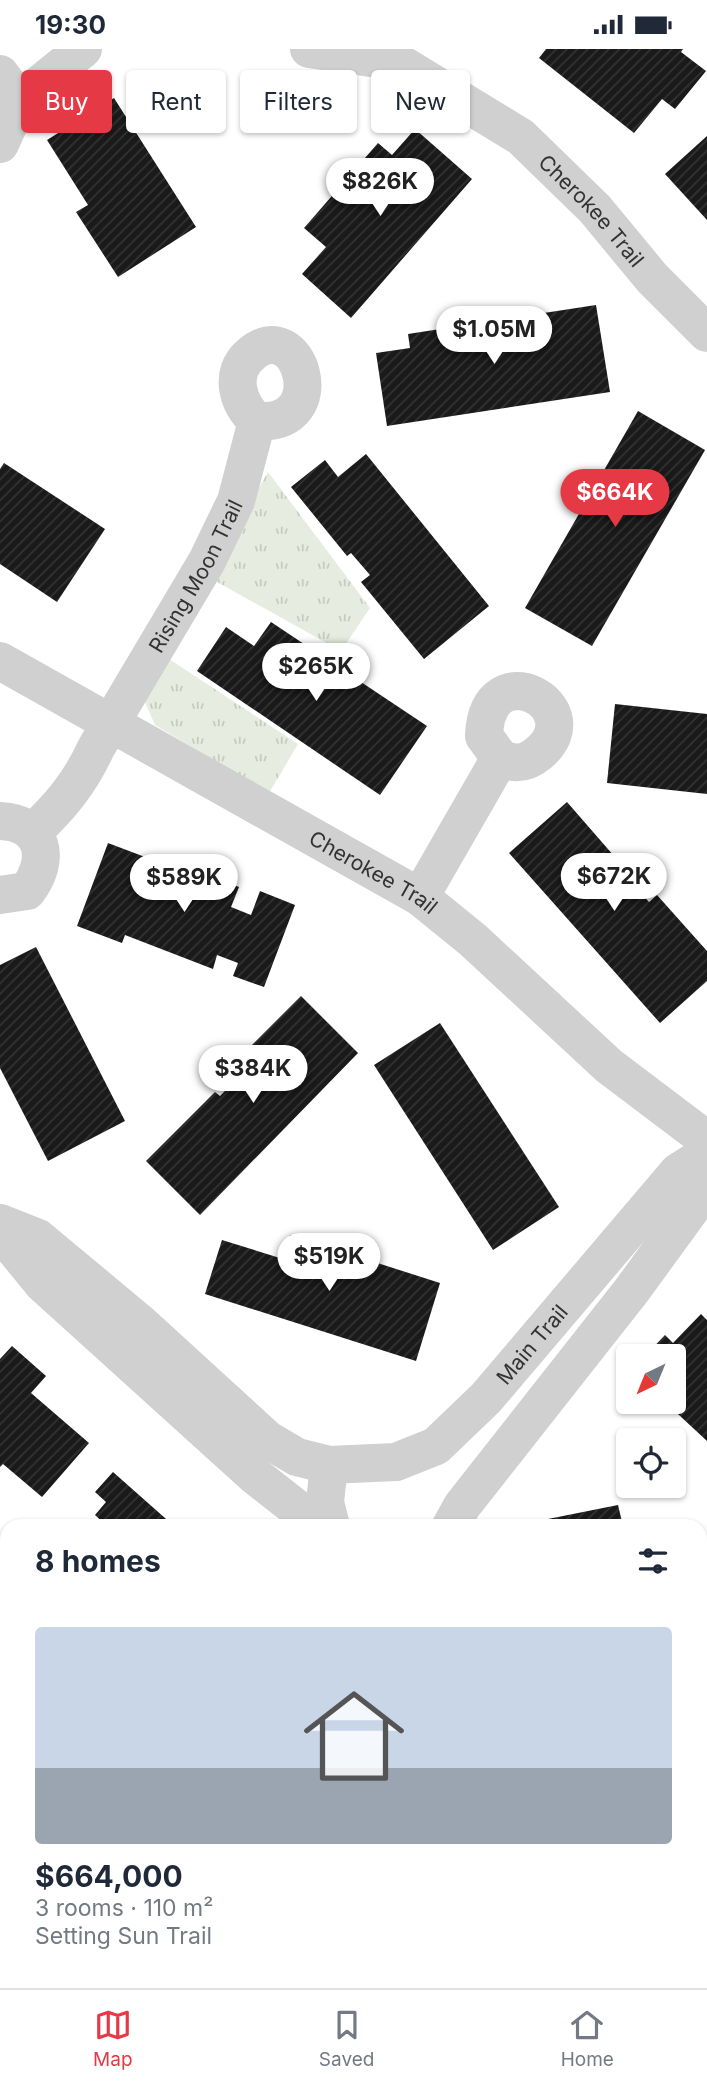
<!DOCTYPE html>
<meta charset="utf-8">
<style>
body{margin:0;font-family:Inter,sans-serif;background:#f6f6f7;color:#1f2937;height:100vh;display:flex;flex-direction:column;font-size:26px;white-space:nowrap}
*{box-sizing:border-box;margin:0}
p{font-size:23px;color:#747a83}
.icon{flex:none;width:38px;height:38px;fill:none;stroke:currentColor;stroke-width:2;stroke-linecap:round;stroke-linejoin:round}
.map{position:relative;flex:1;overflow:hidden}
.details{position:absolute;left:0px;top:1470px;width:707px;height:469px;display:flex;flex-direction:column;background:#fff;border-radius:21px 21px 0 0;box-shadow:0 2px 5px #0004}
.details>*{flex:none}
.banner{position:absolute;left:21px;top:21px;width:665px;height:63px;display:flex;gap:14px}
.needle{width:46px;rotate:223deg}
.controls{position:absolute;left:616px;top:1295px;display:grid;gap:14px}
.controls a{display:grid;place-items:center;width:70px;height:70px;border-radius:7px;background:#fff;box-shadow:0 2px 5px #0004;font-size:35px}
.price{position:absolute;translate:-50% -60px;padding:0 16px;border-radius:24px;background:#fff;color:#222;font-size:23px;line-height:46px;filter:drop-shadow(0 2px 4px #0008)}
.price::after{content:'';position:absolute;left:50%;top:42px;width:21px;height:16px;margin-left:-10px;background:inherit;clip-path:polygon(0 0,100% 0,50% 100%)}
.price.on{background:#e63946;color:#fff}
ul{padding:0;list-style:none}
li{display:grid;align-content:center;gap:14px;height:371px;padding:0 35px}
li+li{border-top:2px solid #e0e1e3}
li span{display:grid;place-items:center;height:217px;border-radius:7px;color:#555}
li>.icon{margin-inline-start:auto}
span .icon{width:126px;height:126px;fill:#fffc;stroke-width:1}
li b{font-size:30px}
h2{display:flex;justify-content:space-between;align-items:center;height:84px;padding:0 35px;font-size:30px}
.pill{padding:0 24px;border-radius:7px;background:#fff;box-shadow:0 2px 5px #0004;font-size:24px;line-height:63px}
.pill.on{background:#e63946;color:#fff}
.status{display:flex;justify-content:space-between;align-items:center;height:49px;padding:0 35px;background:#fff;direction:ltr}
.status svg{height:19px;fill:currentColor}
.menu{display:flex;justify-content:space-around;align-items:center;height:98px;border-top:2px solid #e0e1e3;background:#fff;font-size:19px;color:#747a83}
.menu a{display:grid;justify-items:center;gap:4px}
.menu .on{color:#e63946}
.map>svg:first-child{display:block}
.grass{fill:url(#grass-tufts)}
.building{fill:url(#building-hatch)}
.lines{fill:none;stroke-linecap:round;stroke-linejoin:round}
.minor{stroke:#d0d0d0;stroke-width:38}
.labels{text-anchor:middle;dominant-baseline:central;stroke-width:7;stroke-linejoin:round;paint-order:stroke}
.street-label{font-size:21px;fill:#333;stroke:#fff}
</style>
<div class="status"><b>19:30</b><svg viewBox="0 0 49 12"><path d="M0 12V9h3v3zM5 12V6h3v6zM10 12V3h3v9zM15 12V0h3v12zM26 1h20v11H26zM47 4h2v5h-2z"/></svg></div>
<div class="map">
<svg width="707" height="1939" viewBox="0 0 707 1939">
<defs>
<pattern id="grass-tufts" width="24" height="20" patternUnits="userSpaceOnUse" patternTransform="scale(1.75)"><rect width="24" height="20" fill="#e6ecdf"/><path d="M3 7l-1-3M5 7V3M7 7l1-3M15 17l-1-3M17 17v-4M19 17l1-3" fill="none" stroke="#c6cbc0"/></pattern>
<pattern id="building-hatch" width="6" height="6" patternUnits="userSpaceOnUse" patternTransform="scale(1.75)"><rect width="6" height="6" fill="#1a1a1a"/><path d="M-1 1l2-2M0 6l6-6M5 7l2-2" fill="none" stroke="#333"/></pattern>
</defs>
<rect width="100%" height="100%" fill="#fff"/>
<g class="grass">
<polygon points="268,423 370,559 341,602 210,529 206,530"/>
<polygon points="166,608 298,695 269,744 155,676 144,651"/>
</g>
<g class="building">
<polygon points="546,0 683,0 681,3 706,22 675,60 662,50 634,84 539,9"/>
<polygon points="114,49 196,178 118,228 76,163 88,156 47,91"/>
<polygon points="415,80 472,130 351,269 302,225 326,198 304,179 378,94 392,106"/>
<polygon points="707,87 707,171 665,125"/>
<polygon points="596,256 610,343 387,377 376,304 410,299 408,285"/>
<polygon points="638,362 705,401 592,597 525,559"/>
<polygon points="366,405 489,557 424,610 361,533 370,526 351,504 347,507 291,438 325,411 338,428"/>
<polygon points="4,414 105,480 57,553 0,515 0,420"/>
<polygon points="271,573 427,677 380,746 197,622 226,578 254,597"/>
<polygon points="615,655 707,665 707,745 607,734"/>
<polygon points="567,753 634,830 631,833 649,853 657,846 707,902 707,932 660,974 509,804"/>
<polygon points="108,794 145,808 138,825 150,829 158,807 239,838 231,858 251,866 260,842 295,856 264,938 233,927 238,914 217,906 213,920 125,886 122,894 77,877"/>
<polygon points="36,898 125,1072 48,1112 0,1019 0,916"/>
<polygon points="301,947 358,1004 200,1166 146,1112 215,1043 220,1047 240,1027 231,1017"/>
<polygon points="440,974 559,1158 493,1201 374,1016"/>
<polygon points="290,1186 440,1234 416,1312 205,1245 222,1191 283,1210"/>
<polygon points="701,1265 707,1271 707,1392 665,1353 674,1353 674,1307 645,1307 665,1286 673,1294"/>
<polygon points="12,1297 46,1327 31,1344 89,1394 42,1448 3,1415 0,1418 0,1310"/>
<polygon points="113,1423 174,1477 107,1477 95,1466 106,1453 95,1443"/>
<polygon points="618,1456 623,1477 528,1477 528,1474"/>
<polygon points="700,1675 707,1687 707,1788 700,1792"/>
<polygon points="7,1814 7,1834 0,1822 0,1818"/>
<polygon points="7,1843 7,1904 0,1908 0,1847"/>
<polygon points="246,1932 314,1932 320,1939 252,1939"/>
</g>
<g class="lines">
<g class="minor">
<path id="s1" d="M309,0l89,13 123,75 74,72 57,69 55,55"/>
<polyline points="0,25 20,51"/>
<polyline points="0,95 20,51 83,0"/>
<path id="s2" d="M0,612l420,236 53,43 136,126 98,74"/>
<path d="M0,772c45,2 51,39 27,70l-27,4"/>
<path id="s3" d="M32,784c28,-26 48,-50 64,-85l111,-187 29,-60 21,-80c-20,-17 -28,-48 -7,-66 49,-44 85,72 7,66"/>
<path d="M420,848l80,-139 -16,-22c3,-87 109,-29 55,17 -13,11 -24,12 -39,5"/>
<polyline points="0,1174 38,1189 140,1274 268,1391 297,1408 329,1416 325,1453 331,1477"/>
<polyline points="6,1179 16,1202 43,1235 254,1426 319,1477"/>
<path id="s4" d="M329,1416l67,-3 40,-16 50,-48 192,-226 19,-12 10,-13"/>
<polyline points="451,1477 462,1457 632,1241 707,1138"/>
<polyline points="669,1932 674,1939"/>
<polyline points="504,1939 511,1932"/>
</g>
</g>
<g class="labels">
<g class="street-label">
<text stroke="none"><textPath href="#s1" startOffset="336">Cherokee Trail</textPath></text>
<text stroke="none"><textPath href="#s3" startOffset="306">Rising Moon Trail</textPath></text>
<text stroke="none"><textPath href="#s2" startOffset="429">Cherokee Trail</textPath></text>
<text stroke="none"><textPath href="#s4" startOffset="250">Main Trail</textPath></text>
</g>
</g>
</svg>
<div class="controls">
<a><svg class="needle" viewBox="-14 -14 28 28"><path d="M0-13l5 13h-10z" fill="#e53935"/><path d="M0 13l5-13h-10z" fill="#747a83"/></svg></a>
<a><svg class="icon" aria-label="locate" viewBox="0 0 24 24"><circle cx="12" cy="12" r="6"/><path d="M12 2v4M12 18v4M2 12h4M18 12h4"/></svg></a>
</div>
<b class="price" style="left:380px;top:169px">$826K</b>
<b class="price" style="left:494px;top:317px">$1.05M</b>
<b class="price on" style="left:615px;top:480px">$664K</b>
<b class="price" style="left:316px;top:654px">$265K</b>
<b class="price" style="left:614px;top:864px">$672K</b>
<b class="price" style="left:184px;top:865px">$589K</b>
<b class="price" style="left:253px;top:1056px">$384K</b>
<b class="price" style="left:329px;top:1244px">$519K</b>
<div class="banner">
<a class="pill on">Buy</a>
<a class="pill">Rent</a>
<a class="pill">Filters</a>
<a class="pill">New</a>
</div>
<section class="details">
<h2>8 homes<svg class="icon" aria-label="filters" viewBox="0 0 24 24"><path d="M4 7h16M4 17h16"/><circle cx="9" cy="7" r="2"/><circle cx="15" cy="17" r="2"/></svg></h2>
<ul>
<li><span style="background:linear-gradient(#c9d6e8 65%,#9aa5b1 0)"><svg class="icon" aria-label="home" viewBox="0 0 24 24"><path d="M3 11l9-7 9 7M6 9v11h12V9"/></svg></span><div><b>$664,000</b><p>3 rooms · 110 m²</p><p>Setting Sun Trail</p></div></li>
</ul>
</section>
</div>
<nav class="menu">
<a class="on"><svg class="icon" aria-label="map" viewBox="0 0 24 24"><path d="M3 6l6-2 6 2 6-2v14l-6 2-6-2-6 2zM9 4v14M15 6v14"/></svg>Map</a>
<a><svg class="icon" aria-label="saved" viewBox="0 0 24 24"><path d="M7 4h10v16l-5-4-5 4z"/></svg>Saved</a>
<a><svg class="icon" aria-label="home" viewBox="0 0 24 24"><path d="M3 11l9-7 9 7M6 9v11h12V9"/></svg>Home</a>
</nav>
